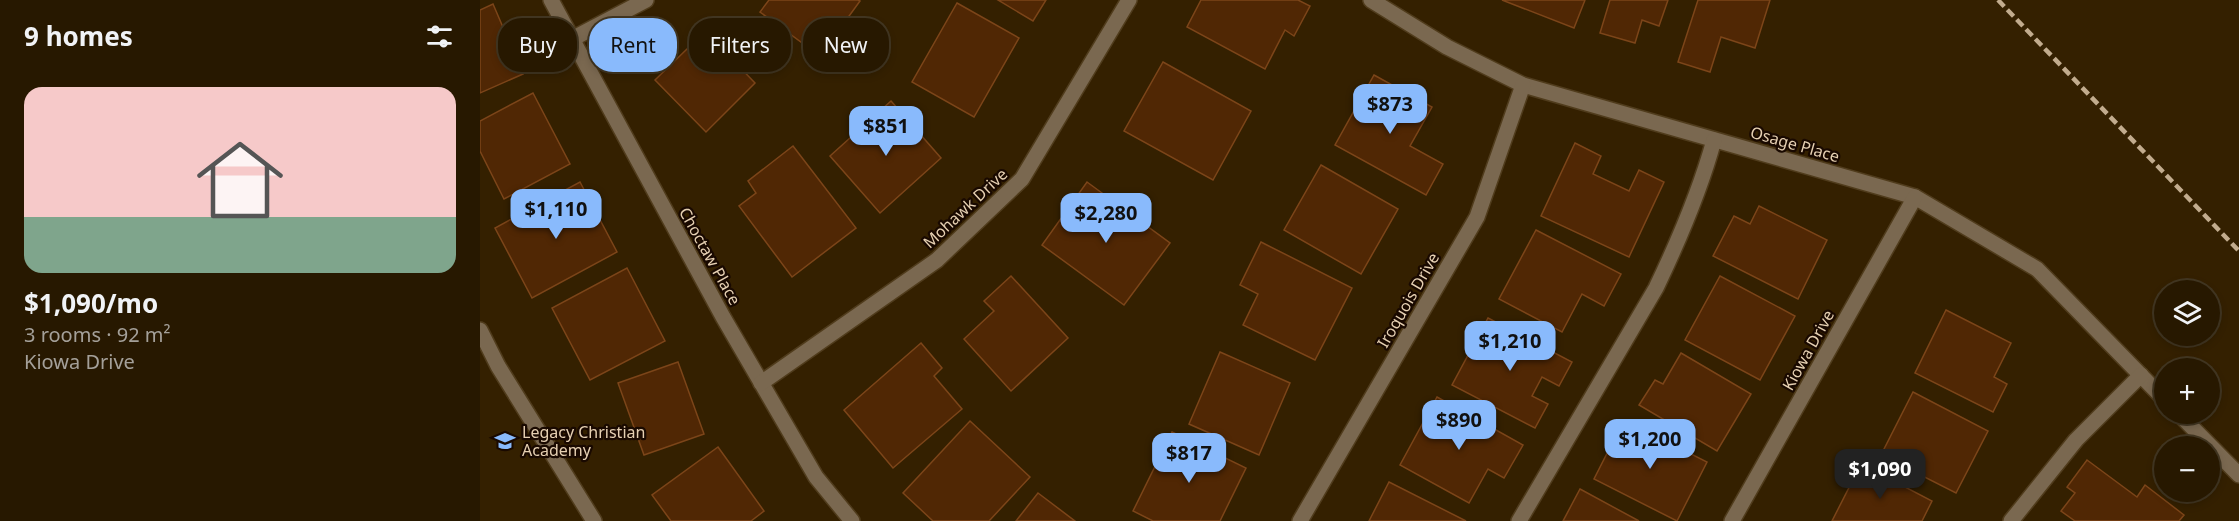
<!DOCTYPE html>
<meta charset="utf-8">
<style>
body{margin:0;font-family:"Noto Sans",sans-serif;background:#2f210a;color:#f1f3f6;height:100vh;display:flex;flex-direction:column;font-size:22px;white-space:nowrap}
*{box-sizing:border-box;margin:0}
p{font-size:20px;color:#a4a099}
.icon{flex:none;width:33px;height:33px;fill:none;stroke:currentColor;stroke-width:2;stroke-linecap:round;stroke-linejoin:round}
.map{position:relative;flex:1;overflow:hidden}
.sheet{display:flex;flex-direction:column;background:#271800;width:480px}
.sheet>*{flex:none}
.hud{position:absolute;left:18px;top:18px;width:570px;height:54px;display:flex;gap:12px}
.tools{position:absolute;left:1674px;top:280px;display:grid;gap:12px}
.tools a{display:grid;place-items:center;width:66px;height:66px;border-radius:50%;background:#271800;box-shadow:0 3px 9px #0003,0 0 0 2px #433722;font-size:30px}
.price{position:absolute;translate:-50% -51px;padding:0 14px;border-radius:12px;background:#89bafc;color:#111;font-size:20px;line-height:39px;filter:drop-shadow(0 2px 3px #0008)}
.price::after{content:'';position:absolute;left:50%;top:36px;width:18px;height:14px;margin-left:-9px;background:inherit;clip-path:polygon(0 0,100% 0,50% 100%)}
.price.current{background:#222;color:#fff}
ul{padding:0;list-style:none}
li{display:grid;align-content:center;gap:12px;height:318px;padding:0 24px}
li+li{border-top:2px solid #433722}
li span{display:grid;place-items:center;height:186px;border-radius:18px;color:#555}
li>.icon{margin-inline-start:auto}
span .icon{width:108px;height:108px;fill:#fffc;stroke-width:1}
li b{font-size:26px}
h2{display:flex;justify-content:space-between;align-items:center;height:72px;padding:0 24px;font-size:26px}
.pill{padding:0 21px;border-radius:24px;background:#271800;box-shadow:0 3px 9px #0003,0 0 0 2px #433722;font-size:21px;line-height:54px}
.pill.current{background:#89bafc;color:#111}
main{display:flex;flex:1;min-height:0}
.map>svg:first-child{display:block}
.building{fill:#502704;stroke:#7c4519;stroke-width:1.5}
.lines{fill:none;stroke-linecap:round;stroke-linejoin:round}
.minor-casing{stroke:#503c1c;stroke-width:18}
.minor{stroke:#7a6850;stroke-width:15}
.rail{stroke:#c2ac8e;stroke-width:4.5;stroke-dasharray:9 4.5;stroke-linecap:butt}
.labels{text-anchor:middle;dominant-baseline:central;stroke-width:4.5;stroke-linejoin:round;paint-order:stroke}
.street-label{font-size:16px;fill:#e6d0b2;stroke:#190900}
.poi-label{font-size:16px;fill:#e6d0b2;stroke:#190900;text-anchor:start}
</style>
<main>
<section class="sheet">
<h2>9 homes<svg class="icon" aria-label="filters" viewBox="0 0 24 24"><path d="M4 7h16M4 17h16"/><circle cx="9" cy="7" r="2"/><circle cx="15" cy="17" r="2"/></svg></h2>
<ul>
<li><span style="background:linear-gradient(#f6c9c9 70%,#7fa58c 0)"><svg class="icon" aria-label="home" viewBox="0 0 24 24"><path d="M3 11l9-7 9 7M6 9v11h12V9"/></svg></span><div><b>$1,090/mo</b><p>3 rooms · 92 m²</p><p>Kiowa Drive</p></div></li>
</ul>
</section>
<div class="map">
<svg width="1759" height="521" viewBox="0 0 1759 521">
<rect width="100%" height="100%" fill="#342000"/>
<g class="building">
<polygon points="289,0 378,0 380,1 340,56 280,12"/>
<polygon points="518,0 566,0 553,21"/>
<polygon points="721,0 818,0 830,6 814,36 805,30 785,69 707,27"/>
<polygon points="1022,0 1105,0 1094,28"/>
<polygon points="1130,0 1188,0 1179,26 1162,20 1155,43 1120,33"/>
<polygon points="1218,0 1290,0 1275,48 1241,37 1230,72 1198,62"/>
<polygon points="477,3 539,38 494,117 432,82"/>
<polygon points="13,4 43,74 0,93 0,10"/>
<polygon points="238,19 264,46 251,58 275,83 226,132 175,80"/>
<polygon points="683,62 771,111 733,180 644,131"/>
<polygon points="894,75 952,107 930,146 963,164 946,195 855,145"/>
<polygon points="53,93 90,164 24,199 0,151 0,121"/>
<polygon points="411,101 461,158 400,213 350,156"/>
<polygon points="1095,143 1121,156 1113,174 1149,191 1159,170 1184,182 1149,257 1061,216"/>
<polygon points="313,146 376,228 312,277 259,206 276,193 268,181"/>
<polygon points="841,165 918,209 881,274 804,230"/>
<polygon points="100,182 137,252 52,298 15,228"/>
<polygon points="607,182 690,243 644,305 562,245"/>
<polygon points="1279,206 1347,240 1318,299 1233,256 1254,216 1270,224"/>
<polygon points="1056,230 1141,274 1124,306 1102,294 1082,332 1019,299"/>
<polygon points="781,242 872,288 835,360 763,325 778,294 760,285"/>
<polygon points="147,268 185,341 110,380 72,308"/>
<polygon points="531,276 588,338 531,391 484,339 514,311 504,301"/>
<polygon points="1240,276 1315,316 1280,380 1205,340"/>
<polygon points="1466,310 1531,343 1514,377 1527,384 1513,412 1435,373"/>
<polygon points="1008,318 1092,362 1079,386 1062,377 1052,396 1068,404 1055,428 972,385"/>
<polygon points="441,343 462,368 454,376 482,409 413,468 364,410"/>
<polygon points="740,352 810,383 779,455 709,424"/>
<polygon points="1201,353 1271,394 1237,451 1159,405 1175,380 1183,384"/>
<polygon points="198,362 224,434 164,455 138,383"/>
<polygon points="1433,392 1508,431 1476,493 1401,455"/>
<polygon points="957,397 1043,445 1024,478 1008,469 989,503 920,465"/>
<polygon points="1144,420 1227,462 1197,521 1114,479"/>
<polygon points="490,421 550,477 509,521 453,521 423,493"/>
<polygon points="692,432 766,468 740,521 673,521 653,511"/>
<polygon points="238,447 284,511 271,521 191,521 172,495"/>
<polygon points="1607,460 1657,497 1665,485 1704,515 1699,521 1595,521 1581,511 1595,493 1587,487"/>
<polygon points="1381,464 1452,501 1442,521 1352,521"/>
<polygon points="909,482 986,521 889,521"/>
<polygon points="1100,489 1159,521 1083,521"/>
<polygon points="558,493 595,521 536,521"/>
</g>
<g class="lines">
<g class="minor-casing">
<g id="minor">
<polyline points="71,0 243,317 336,477 372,521"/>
<polyline points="891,0 967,47 1043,85 1435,197 1557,269 1684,399"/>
<polyline points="92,39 166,0"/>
<polyline points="0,330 18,366 114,521"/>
<polyline points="281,383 457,260 542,179 649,0"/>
<polyline points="1699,414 1759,475"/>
<polyline points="820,521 997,217 1043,85"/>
<path d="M1039,521l137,-233c23,-48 44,-97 58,-148"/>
<polyline points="1252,521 1435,197"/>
<polyline points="1531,521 1596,440 1661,375"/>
</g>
</g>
<use href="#minor" class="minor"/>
<polyline class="rail" points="1518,0 1759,251"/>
</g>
<defs>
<g id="school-bare" transform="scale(1.62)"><path d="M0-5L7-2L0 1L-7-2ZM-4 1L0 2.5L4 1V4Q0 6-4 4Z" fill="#89bafc" stroke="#190900" stroke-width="2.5" paint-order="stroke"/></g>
</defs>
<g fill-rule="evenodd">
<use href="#school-bare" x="25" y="441"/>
</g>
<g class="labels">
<g class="street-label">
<text transform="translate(1315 144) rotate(16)">Osage Place</text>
<text transform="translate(485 208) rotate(-43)">Mohawk Drive</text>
<text transform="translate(230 256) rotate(61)">Choctaw Place</text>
<text transform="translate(928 300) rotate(-60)">Iroquois Drive</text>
<text transform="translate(1328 350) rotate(-61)">Kiowa Drive</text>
</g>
<g class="poi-label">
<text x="42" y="432">Legacy Christian<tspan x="42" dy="18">Academy</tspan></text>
</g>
</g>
</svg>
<div class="tools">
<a><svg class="icon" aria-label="layers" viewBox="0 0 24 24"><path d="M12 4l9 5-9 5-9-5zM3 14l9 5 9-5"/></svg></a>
<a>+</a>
<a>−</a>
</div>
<b class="price" style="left:910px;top:135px">$873</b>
<b class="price" style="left:406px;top:157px">$851</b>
<b class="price" style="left:76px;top:240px">$1,110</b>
<b class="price" style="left:626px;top:244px">$2,280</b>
<b class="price" style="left:1030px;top:372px">$1,210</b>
<b class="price" style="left:979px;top:451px">$890</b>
<b class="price" style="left:1170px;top:470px">$1,200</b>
<b class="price" style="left:709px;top:484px">$817</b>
<b class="price current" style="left:1400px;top:500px">$1,090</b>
<div class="hud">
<a class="pill">Buy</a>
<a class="pill current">Rent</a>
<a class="pill">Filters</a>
<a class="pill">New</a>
</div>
</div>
</main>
